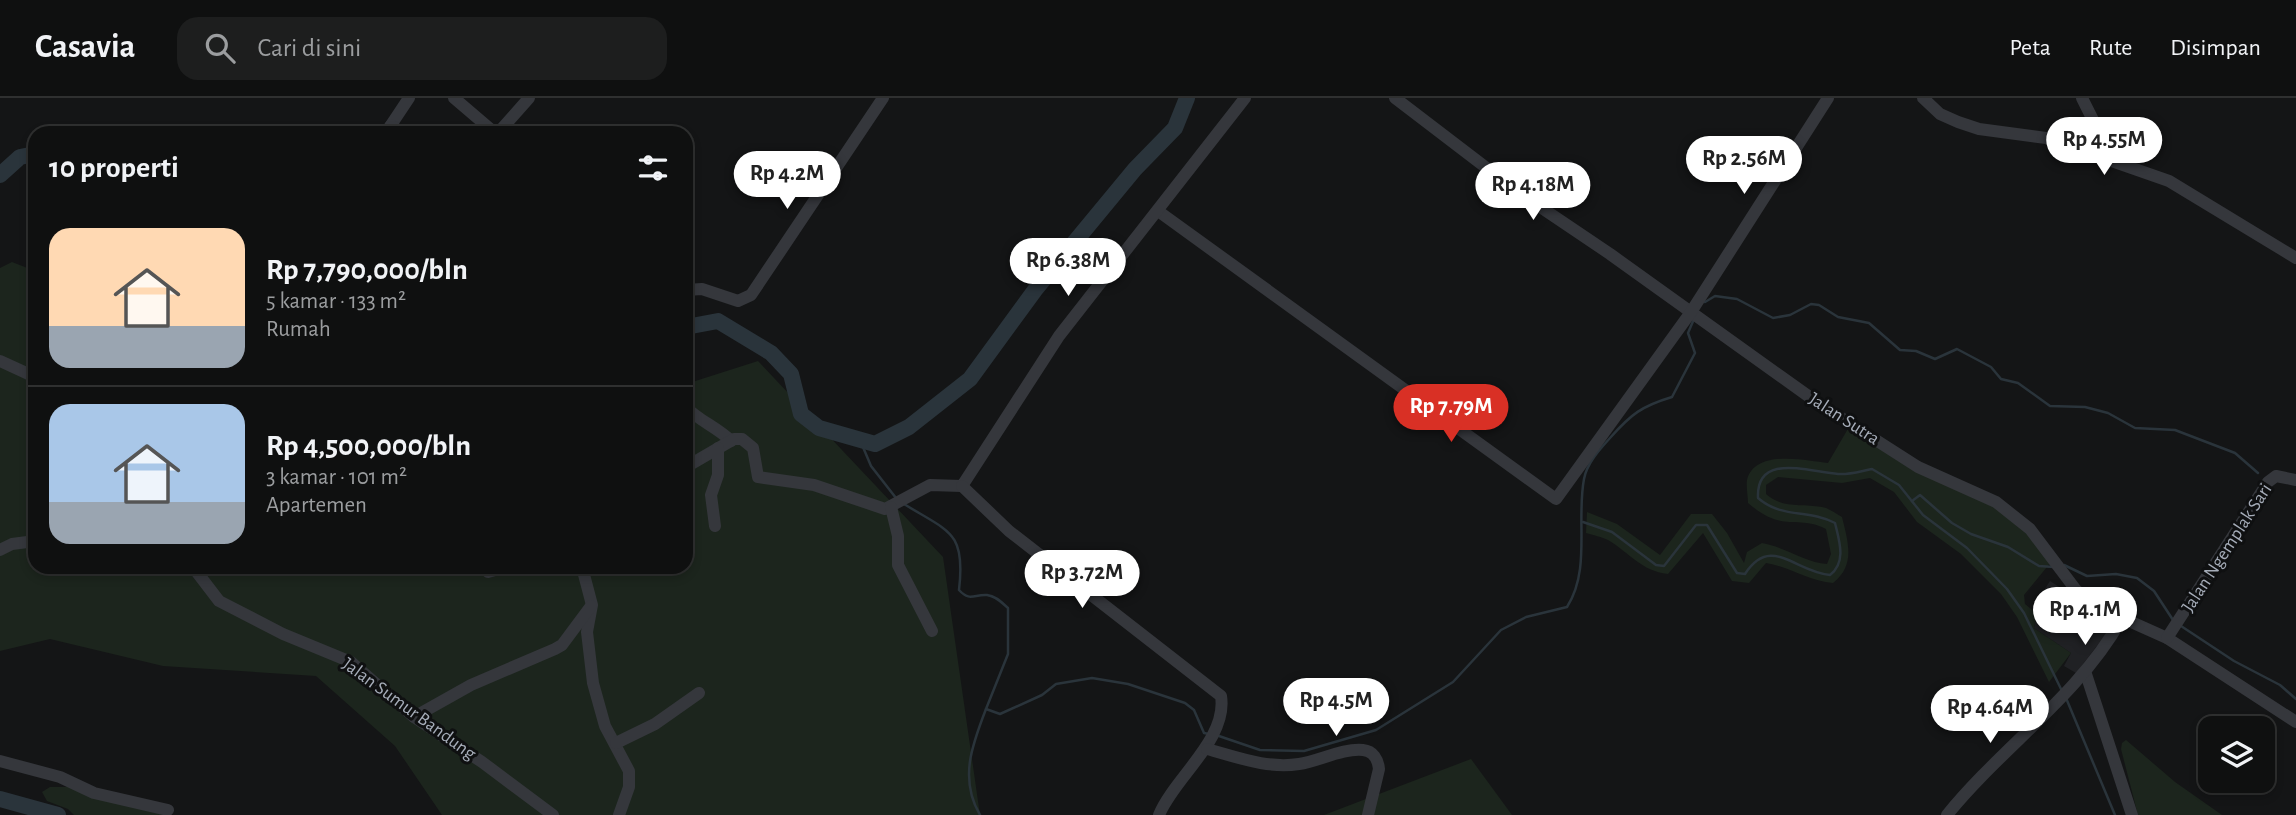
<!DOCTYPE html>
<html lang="id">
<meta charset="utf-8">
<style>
body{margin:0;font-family:"Alegreya Sans",sans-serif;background:#1d1e1e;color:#f1f3f6;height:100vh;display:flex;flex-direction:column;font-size:26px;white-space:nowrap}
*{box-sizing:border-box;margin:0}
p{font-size:23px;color:#9b9d9f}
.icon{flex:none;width:38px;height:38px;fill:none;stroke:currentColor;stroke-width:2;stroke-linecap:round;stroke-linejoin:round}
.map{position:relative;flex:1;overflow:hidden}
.sheet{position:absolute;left:28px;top:28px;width:665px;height:448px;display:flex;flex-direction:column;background:#0f1010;border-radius:21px;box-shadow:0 4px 10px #0003,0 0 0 2px #2f3030}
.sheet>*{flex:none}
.buttons{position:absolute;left:2198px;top:618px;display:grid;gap:14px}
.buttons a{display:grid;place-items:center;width:77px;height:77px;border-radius:14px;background:#0f1010;box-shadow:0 4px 10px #0003,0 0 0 2px #2f3030;font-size:35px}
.price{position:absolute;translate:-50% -60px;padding:0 16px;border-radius:24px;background:#fff;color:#222;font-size:23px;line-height:46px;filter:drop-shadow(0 2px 4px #0008)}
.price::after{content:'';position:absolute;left:50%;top:42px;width:21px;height:16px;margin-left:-10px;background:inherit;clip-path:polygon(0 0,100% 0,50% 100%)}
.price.current{background:#d93025;color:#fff}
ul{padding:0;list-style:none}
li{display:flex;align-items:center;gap:21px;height:175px;padding:0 21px}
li+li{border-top:2px solid #2f3030}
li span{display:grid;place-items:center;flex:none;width:196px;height:140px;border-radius:21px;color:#555}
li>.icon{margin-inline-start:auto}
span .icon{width:84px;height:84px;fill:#fffc;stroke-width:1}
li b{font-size:30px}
h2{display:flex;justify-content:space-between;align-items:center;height:84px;padding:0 21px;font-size:30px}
header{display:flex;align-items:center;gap:42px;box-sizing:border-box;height:98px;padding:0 35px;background:#0f1010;border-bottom:2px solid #2f3030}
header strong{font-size:33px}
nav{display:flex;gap:38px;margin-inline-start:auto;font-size:24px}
.search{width:490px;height:63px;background:#1d1e1e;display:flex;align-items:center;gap:18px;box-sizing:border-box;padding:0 24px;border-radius:21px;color:#9b9d9f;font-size:26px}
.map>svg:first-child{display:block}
.built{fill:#202124}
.green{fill:#1c251d}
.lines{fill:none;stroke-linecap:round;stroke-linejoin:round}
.stream{stroke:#2a343b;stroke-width:2.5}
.river{stroke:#2a343b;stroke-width:16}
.minor{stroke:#35373c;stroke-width:12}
.labels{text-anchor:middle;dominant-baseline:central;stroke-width:6;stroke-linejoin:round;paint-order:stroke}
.street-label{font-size:19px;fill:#a5acb8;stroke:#0f1011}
</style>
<header>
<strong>Casavia</strong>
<div class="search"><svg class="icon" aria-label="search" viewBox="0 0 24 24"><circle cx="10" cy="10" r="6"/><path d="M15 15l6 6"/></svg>Cari di sini</div>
<nav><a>Peta</a><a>Rute</a><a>Disimpan</a></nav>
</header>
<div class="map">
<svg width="2296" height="717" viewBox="0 0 2296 717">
<rect width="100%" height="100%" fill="#141516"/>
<polygon class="built" points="2050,483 2110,522 2106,536 2076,575 2064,568 2071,555 2034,530 2041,497"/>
<g class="green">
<polygon points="12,164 35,173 35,469 686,469 686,286 758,263 943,459 980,717 442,717 395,648 316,578 163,568 50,541 0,553 0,170"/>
<path d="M1849,329l134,72 45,33 23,30 -27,33 1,9 12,10 -3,14 37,25 -22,29 -32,-65 -16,-23 -40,-40 -44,-32 -23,-30 -24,-14 -28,5 -64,-6 -12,8v9c17,15 35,9 56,13 7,1 14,7 20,10 6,25 14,48 -9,66 -25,-2 -43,-16 -67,-20l-17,20 -17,-2 -29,-48 -35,41c-27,-3 -38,-21 -60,-34 -6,-3 -15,-5 -22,-7l1,-21 30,12 43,31 31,-41h21l15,19 17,30 3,-11 15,-9c23,4 44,20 65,21l4,-10 -5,-25c-29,-15 -42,5 -78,-26 0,-7 -2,-16 -1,-23 8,-31 58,-20 81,-17z"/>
<polygon points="2126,642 2175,684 2222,717 2138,717 2121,651 2122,645"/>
<polygon points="1471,661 1512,717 1324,717"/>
<polygon points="50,689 72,689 168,717 74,717 68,711 47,703 42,694"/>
</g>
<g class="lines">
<g class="stream">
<polyline points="1705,204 1715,198 1737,201 1773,220 1790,217 1811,206 1819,207 1838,219 1869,225 1900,252 1916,253 1935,261 1957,251 1991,269 2001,281 2018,285 2050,308 2085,309 2108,315 2135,330 2175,332 2235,355 2258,375"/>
<polyline points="860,342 871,368 896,400"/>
<polyline points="1912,403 1920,397 1952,425 1971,436 2008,449 2039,468 2054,469"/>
<path d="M904,406c45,28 62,27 55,86 11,12 15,4 28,5 9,1 15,8 21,13v46l-22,55 14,5 42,-19 14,-11 36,-6 36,6 57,19 9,7 10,23 5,1"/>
<path d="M1583,424l29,10 44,33 8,1 32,-41h11l30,48 8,1c26,-40 50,-2 85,1 17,-13 9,-35 5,-52 -26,-14 -53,-4 -77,-25 -2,-46 51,-26 80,-24 11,1 23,-3 34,-5l27,16 24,30 44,33 40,41 17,24 37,76"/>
<polyline points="2064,467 2087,478 2116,476 2137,480 2154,493 2173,522"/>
<polyline points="2181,528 2234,563 2280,587 2296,601"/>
<polyline points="2066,600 2115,717"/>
<path d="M1216,637l44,15 44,1 72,-21 77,-48 48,-52 25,-13 41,-10c24,-37 9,-87 17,-128 3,-16 16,-30 26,-41 21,-24 32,-32 62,-41l23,-44 -7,-20 6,-14"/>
<path d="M980,717c-21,-36 -8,-70 6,-106"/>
</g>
<g class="river">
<polyline points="0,77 20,59 35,56"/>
<polyline points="686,229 718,223 771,255 791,276 801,316 819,330 875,346 909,329 970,281 1035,192 1135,71 1175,30 1187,0"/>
<polyline points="0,701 58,717"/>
</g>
<g class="minor">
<polyline points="454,0 495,35"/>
<polyline points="1395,0 1518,94 1610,156 1818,305 1918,369 1996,404 2030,431 2076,492 2091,506 2167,540 2296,624"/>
<polyline points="1923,0 1940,16 1958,24 1979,31 2046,40 2169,83 2296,160"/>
<polyline points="2082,0 2095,26 2104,61"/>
<polyline points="391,27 409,0"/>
<polyline points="385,35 391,27 402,35"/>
<polyline points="498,35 529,0"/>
<polyline points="1158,113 1556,401 1691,214 1828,0"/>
<polyline points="686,192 702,191 738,203 751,197 883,0"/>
<polyline points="0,263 35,279"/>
<path d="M686,309c13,14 31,20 45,34"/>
<polyline points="686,369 734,341 742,341 753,350 758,379 814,387 885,411 930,387 962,388 1059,238 1245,0"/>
<path d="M962,388l47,45 212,165c7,43 -47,82 -62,119"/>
<polyline points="891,409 898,438 898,467 932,533"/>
<polyline points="715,428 711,397 718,377 718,350"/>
<polyline points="0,452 12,446 35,443"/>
<polyline points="193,469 219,503 283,536 351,564 414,619 482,664 553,717"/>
<polyline points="582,469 592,507 587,534 593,585 605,628 629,673 629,689 619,717"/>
<polyline points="488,474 506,469"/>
<polyline points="2167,540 2268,384 2276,378 2296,382"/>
<polyline points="2086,576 2132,717"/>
<polyline points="414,619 471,587 555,551 562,547 591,508"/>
<polyline points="616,645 655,626 699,595"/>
<path d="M1207,651c30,8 60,20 92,15 20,-3 44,-16 64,-14 10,1 15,9 16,19l-11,46"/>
<polyline points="0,663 60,679 94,695 168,712"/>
<path d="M1947,717c55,-68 131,-119 174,-195"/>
</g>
</g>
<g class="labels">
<g class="street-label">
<text transform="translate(1844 321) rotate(33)">Jalan Sutra</text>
<text transform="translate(2227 450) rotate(-57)">Jalan Ngemplak Sari</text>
<text transform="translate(409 611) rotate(36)">Jalan Sumur Bandung</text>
</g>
</g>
</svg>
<div class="buttons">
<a><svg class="icon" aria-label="layers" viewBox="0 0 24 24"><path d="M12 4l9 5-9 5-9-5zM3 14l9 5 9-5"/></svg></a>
</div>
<b class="price" style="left:2104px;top:79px">Rp 4.55M</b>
<b class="price" style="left:1744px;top:98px">Rp 2.56M</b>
<b class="price" style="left:787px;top:113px">Rp 4.2M</b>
<b class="price" style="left:1533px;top:124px">Rp 4.18M</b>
<b class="price" style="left:1068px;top:200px">Rp 6.38M</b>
<b class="price current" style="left:1451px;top:346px">Rp 7.79M</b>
<b class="price" style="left:1082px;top:512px">Rp 3.72M</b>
<b class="price" style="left:2085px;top:549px">Rp 4.1M</b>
<b class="price" style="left:1336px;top:640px">Rp 4.5M</b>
<b class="price" style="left:1990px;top:647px">Rp 4.64M</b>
<section class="sheet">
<h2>10 properti<svg class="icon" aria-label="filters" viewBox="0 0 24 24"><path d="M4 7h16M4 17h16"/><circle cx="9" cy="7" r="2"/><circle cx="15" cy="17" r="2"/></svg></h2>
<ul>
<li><span style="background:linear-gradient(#ffd9b3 70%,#9aa5b1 0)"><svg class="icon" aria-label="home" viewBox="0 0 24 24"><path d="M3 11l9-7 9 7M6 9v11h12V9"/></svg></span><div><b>Rp 7,790,000/bln</b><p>5 kamar · 133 m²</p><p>Rumah</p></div></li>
<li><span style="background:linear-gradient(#a9c7e8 70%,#9aa5b1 0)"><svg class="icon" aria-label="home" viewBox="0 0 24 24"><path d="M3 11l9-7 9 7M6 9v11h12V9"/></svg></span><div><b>Rp 4,500,000/bln</b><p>3 kamar · 101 m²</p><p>Apartemen</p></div></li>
</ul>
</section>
</div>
